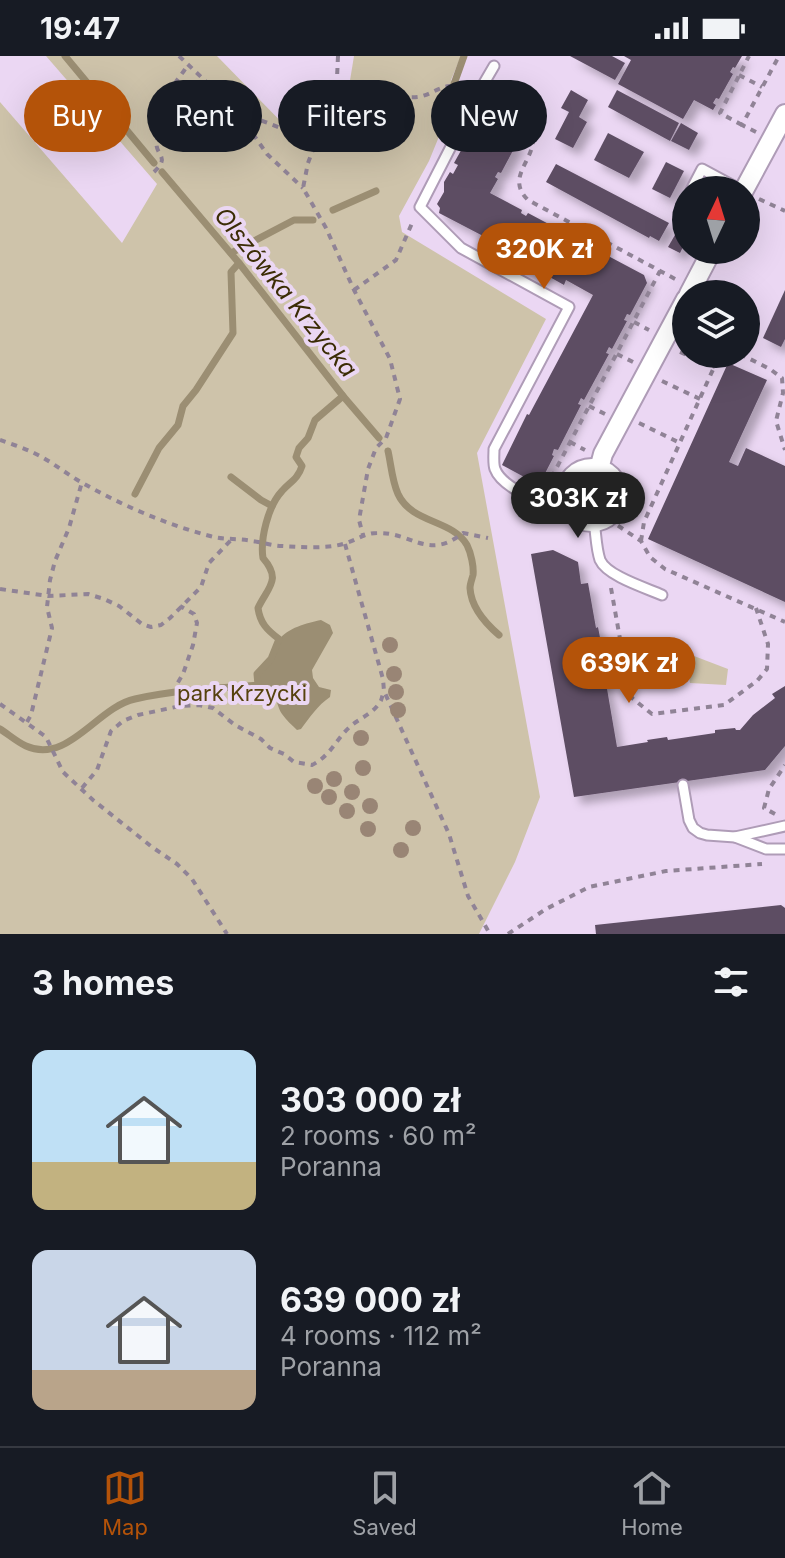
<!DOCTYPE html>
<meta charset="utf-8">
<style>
body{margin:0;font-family:Inter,sans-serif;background:#242831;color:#f1f3f6;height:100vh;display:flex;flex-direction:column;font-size:30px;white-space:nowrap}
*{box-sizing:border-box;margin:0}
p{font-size:26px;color:#9ea1a6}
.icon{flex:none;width:44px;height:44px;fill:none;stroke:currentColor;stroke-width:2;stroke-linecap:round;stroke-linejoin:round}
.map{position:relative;height:878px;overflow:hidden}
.panel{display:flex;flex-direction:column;background:#171b24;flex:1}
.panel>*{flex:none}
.top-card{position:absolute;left:24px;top:24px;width:738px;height:72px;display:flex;gap:16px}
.needle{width:52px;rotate:4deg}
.controls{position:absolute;left:672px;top:120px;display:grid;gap:16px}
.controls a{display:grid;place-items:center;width:88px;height:88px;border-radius:50%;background:#171b24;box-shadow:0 8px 32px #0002;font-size:40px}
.price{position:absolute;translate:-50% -68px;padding:0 18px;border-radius:28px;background:#b45309;color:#fff;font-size:26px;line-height:52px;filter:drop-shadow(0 2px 4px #0008)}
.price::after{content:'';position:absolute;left:50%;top:48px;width:24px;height:18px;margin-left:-12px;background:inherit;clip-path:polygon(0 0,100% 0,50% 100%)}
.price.active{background:#222;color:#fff}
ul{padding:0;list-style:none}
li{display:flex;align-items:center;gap:24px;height:200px;padding:0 32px}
li span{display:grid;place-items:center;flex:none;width:224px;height:160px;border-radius:16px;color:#555}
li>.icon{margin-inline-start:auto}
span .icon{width:96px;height:96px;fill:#fffc;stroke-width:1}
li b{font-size:34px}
h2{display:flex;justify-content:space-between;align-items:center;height:96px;padding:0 32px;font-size:34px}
.pill{padding:0 28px;border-radius:36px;background:#171b24;box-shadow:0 8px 32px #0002;font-size:28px;line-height:72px}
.pill.active{background:#b45309;color:#fff}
.status{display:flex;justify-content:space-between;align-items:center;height:56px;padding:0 40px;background:#171b24;direction:ltr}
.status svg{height:22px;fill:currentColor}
.menu{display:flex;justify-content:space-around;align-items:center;height:112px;border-top:2px solid #363941;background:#171b24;font-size:22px;color:#9ea1a6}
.menu a{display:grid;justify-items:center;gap:4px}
.menu .active{color:#b45309}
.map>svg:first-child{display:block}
.green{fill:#cec3aa}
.water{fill:#9b8e73}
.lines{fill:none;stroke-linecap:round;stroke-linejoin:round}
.stream{stroke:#9b8e73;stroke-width:7}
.building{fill:#5d4d63;filter:url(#shadow)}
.service-casing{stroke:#af9cb7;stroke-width:13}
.minor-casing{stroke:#af9cb7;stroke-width:22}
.path{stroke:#908396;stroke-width:4;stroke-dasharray:6 6;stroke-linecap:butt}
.service{stroke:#fff;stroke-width:9}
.minor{stroke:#fff;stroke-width:18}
.tree{fill:#998575}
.labels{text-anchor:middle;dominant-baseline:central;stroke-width:8;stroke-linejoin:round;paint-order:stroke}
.park-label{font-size:22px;fill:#56420e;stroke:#ebd7f3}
.water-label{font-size:24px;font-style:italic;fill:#3b2c05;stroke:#ebd7f3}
</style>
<div class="status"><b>19:47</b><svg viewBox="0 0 49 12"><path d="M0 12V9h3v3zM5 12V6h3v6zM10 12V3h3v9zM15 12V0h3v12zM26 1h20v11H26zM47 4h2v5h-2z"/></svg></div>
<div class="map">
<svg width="785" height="878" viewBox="0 0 785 878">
<defs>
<filter id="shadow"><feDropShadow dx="7" dy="7" stdDeviation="4" flood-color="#0004"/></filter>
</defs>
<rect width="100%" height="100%" fill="#ebd7f3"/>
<g class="green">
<polygon points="46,0 217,0 301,86 345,55 354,0 461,0 451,24 458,34 429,105 399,160 402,176 546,263 477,397 540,741 515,806 479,878 0,878 0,46 122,187 157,128"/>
<circle cx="591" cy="439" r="18"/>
<polygon points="694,600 728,613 726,629 690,627 687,610 689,601"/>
</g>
<path class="water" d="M321,564l9,5 3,8 -21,37 1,8 6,9 12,3 -1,7c-13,9 -20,20 -29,32l-4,1c-5,-5 -11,-10 -15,-16 -8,-13 -2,-20 -21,-24l-3,-5 -1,-11c15,-13 12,-21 22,-34 8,-12 28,-17 42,-20z"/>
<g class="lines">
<g class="stream">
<polyline points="65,0 154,107"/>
<polyline points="454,28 464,0"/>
<polyline points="162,116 239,207 343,340 379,382"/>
<polyline points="333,154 376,135"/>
<polyline points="231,197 294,164 313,164"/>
<path d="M388,395c3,13 4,30 10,43 14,30 54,25 69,51 4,8 7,22 6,30 -1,4 -3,9 -3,13 1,19 15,35 29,47"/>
<polyline points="231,421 261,444 272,450"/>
<polyline points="135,438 159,392 178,369 183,350 196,334 233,277 231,216 239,207"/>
<path d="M0,673c8,5 17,13 26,17 42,19 71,-39 109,-47 40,-9 82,-11 123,-14l-1,-11 14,-15 8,-20c-12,-9 -19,-16 -21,-31 10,-21 24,-28 5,-50 -3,-19 5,-52 19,-67 8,-9 16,-12 20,-25l-6,-9 3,-9 9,-10 7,-18 28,-24"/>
</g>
</g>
<g class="building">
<polygon points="570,0 612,0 625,7 615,24"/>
<polygon points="624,0 742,0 735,12 733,11 730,16 733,18 719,43 716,42 713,47 716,49 713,54 694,44 683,63 618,28 631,4"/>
<polygon points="571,34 588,44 579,61 587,66 573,92 555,83 569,56 561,52"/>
<polygon points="617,34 679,67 670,85 608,51"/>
<polygon points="482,64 502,75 517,87 501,117 498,116 495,121 498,123 490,137 522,154 521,157 526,160 528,157 575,182 573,185 579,188 580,185 644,219 647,227 630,259 627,258 624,264 627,265 612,293 609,291 606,297 609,298 584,344 581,342 578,348 581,349 558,394 554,393 552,399 554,400 539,429 502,409 527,358 529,359 593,239 566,224 564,229 530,210 532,206 500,189 490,188 485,181 439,157 440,152 437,148 444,136 444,126 450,116 453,118 458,109 454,107 473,73 476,74"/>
<polygon points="681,67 698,77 689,94 671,85"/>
<polygon points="608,77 644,96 629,122 594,104"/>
<polygon points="666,106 684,115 670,142 652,133"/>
<polygon points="556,108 669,167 659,185 650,180 649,182 546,126"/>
<polygon points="679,172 686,176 686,185 680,197 668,191"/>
<polygon points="785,234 785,283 781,291 763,282"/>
<polygon points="728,307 767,324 729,406 738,410 746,392 785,410 785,546 648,483"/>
<polygon points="553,494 578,506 581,528 588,527 596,572 598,571 602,592 600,592 617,691 648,686 647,684 667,681 668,684 715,677 715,674 735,672 736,674 740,674 753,659 775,642 772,638 785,630 785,690 765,714 574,741 531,498"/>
<polygon points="781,849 785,852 785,878 596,878 595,869"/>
</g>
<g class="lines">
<g class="service-casing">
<g id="service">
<path d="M494,10l-14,24 -60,117 41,41 108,59 -75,142c0,6 -1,15 1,20 7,19 54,40 73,38"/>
<polyline points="691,134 702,113 741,134"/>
<polyline points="686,144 679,157 686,161"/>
<path d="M594,465c2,13 2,27 6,39 7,16 46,28 62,35"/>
<polyline points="683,729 689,764 693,772 700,777 707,779 735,781 766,793 785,793"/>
<polyline points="735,781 785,770"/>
</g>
</g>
<g class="minor-casing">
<g id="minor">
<polyline points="744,134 785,58"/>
<polyline points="689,238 712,194"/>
<circle cx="592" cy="439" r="27"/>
<polyline points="599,413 603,398 686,243"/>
</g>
</g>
<g class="path">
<polyline points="179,0 237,55 267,98 303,132"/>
<polyline points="338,0 336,44 333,56 323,67 308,107 303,132 326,172 354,234 390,303 400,343 386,382 376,392 368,413 359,464 363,479"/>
<polyline points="739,19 762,31"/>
<path d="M512,36l-8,6c9,11 29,27 29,42 -1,23 -27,38 -5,60l149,80"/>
<polyline points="239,56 286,74 301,82 320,69"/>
<path d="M334,56c9,0 16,6 25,5 20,-1 18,-15 33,-18 8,-3 18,-1 26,-2 12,-2 19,-9 31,-11l6,2 11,1"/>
<polyline points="742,69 720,57 749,0"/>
<polyline points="756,76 742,69 779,0"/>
<path d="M154,116c18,-17 -1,-16 3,-33 1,-7 7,-11 10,-17 6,-11 2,-26 7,-37 4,-7 10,-13 14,-21"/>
<polyline points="759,143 785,155"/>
<polyline points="354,234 396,204 413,165"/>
<polyline points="634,266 649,274"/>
<polyline points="680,296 715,311"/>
<polyline points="617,298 633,306"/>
<polyline points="740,298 770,313 782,322 783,337 776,365 785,394"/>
<polyline points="662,325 700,343"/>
<polyline points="589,350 605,358"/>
<polyline points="639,367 680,387"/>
<path d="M0,384c11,4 24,8 34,13 17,8 31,20 47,29 40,23 84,42 129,54 13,4 28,2 42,5 10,1 20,5 30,5 17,1 44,3 61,-2 12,-3 21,-11 34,-11 35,-1 51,28 86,0l25,5"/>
<polyline points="570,386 585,394"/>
<polyline points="553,418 568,427"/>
<polyline points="546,432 660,215"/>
<polyline points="610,461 614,467 641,485 650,501 665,513 785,566"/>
<polyline points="641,485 644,466 720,298"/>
<polyline points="345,488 383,623 384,635 449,778 468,840 490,878"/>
<polyline points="611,532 628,628 632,642 652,658 724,649 757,625 767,613 768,588 756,552"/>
<polyline points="0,533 48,540 88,538 104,543 119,550 142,568 151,571 161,569 170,562 201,531 209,507 232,483"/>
<polyline points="0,648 46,681 63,716 93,744 152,791 177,808 192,823 227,878"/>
<polyline points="180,650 177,628 183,618 193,589 197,567 194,558 180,550"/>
<polyline points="27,666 31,659 52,572 47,551 50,524 55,505 69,472 82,426"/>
<path d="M82,732l15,-18 14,-39 12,-10 15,-6 42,-9 19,-1 14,3 22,17 26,14 9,9 14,6 10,8 18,3c20,-10 24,-27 40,-40 9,-7 19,-11 26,-20 4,-5 3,-5 5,-11"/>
<polyline points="775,758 764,752 769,733 785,709"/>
<polyline points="508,878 546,853 589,831 666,815 762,808"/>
</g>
<use href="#service" class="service"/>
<use href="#minor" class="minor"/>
</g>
<g class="tree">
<circle cx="390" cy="589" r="8"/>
<circle cx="394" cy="618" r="8"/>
<circle cx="396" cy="636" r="8"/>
<circle cx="398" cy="654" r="8"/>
<circle cx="361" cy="682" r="8"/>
<circle cx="363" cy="712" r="8"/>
<circle cx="334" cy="723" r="8"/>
<circle cx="315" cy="730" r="8"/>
<circle cx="352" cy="736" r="8"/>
<circle cx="329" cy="741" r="8"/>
<circle cx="370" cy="750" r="8"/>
<circle cx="347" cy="755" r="8"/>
<circle cx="413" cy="772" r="8"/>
<circle cx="368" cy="773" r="8"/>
<circle cx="401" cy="794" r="8"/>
</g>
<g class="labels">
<g class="park-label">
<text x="242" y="637">park Krzycki</text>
</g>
<g class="water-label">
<text transform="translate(286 236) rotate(51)">Olszówka Krzycka</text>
</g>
</g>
</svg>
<div class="controls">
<a><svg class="needle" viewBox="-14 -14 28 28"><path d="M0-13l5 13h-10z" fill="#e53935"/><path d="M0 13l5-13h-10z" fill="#9ea1a6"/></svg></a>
<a><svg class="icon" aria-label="layers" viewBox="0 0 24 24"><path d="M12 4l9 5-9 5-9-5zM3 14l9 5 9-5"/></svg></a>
</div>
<b class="price" style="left:544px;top:235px">320K zł</b>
<b class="price active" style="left:578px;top:484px">303K zł</b>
<b class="price" style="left:629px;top:649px">639K zł</b>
<div class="top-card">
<a class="pill active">Buy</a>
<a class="pill">Rent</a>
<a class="pill">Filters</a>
<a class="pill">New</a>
</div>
</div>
<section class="panel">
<h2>3 homes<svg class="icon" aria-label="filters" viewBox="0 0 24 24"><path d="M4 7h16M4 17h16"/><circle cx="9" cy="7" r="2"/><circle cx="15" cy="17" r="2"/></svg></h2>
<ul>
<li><span style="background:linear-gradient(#bfe0f5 70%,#c2b280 0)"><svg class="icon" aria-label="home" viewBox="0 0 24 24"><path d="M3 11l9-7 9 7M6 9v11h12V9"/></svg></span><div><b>303 000 zł</b><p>2 rooms · 60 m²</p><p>Poranna</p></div></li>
<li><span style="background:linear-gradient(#c9d6e8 75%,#b9a48a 0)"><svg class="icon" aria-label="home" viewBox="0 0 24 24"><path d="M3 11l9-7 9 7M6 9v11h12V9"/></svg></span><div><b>639 000 zł</b><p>4 rooms · 112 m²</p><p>Poranna</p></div></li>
</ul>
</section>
<nav class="menu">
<a class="active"><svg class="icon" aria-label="map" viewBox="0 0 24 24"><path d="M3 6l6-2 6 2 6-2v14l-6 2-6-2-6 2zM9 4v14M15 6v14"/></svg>Map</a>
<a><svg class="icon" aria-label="saved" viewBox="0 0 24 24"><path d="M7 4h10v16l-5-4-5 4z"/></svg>Saved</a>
<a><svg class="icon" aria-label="home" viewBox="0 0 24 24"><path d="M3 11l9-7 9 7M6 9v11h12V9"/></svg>Home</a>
</nav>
